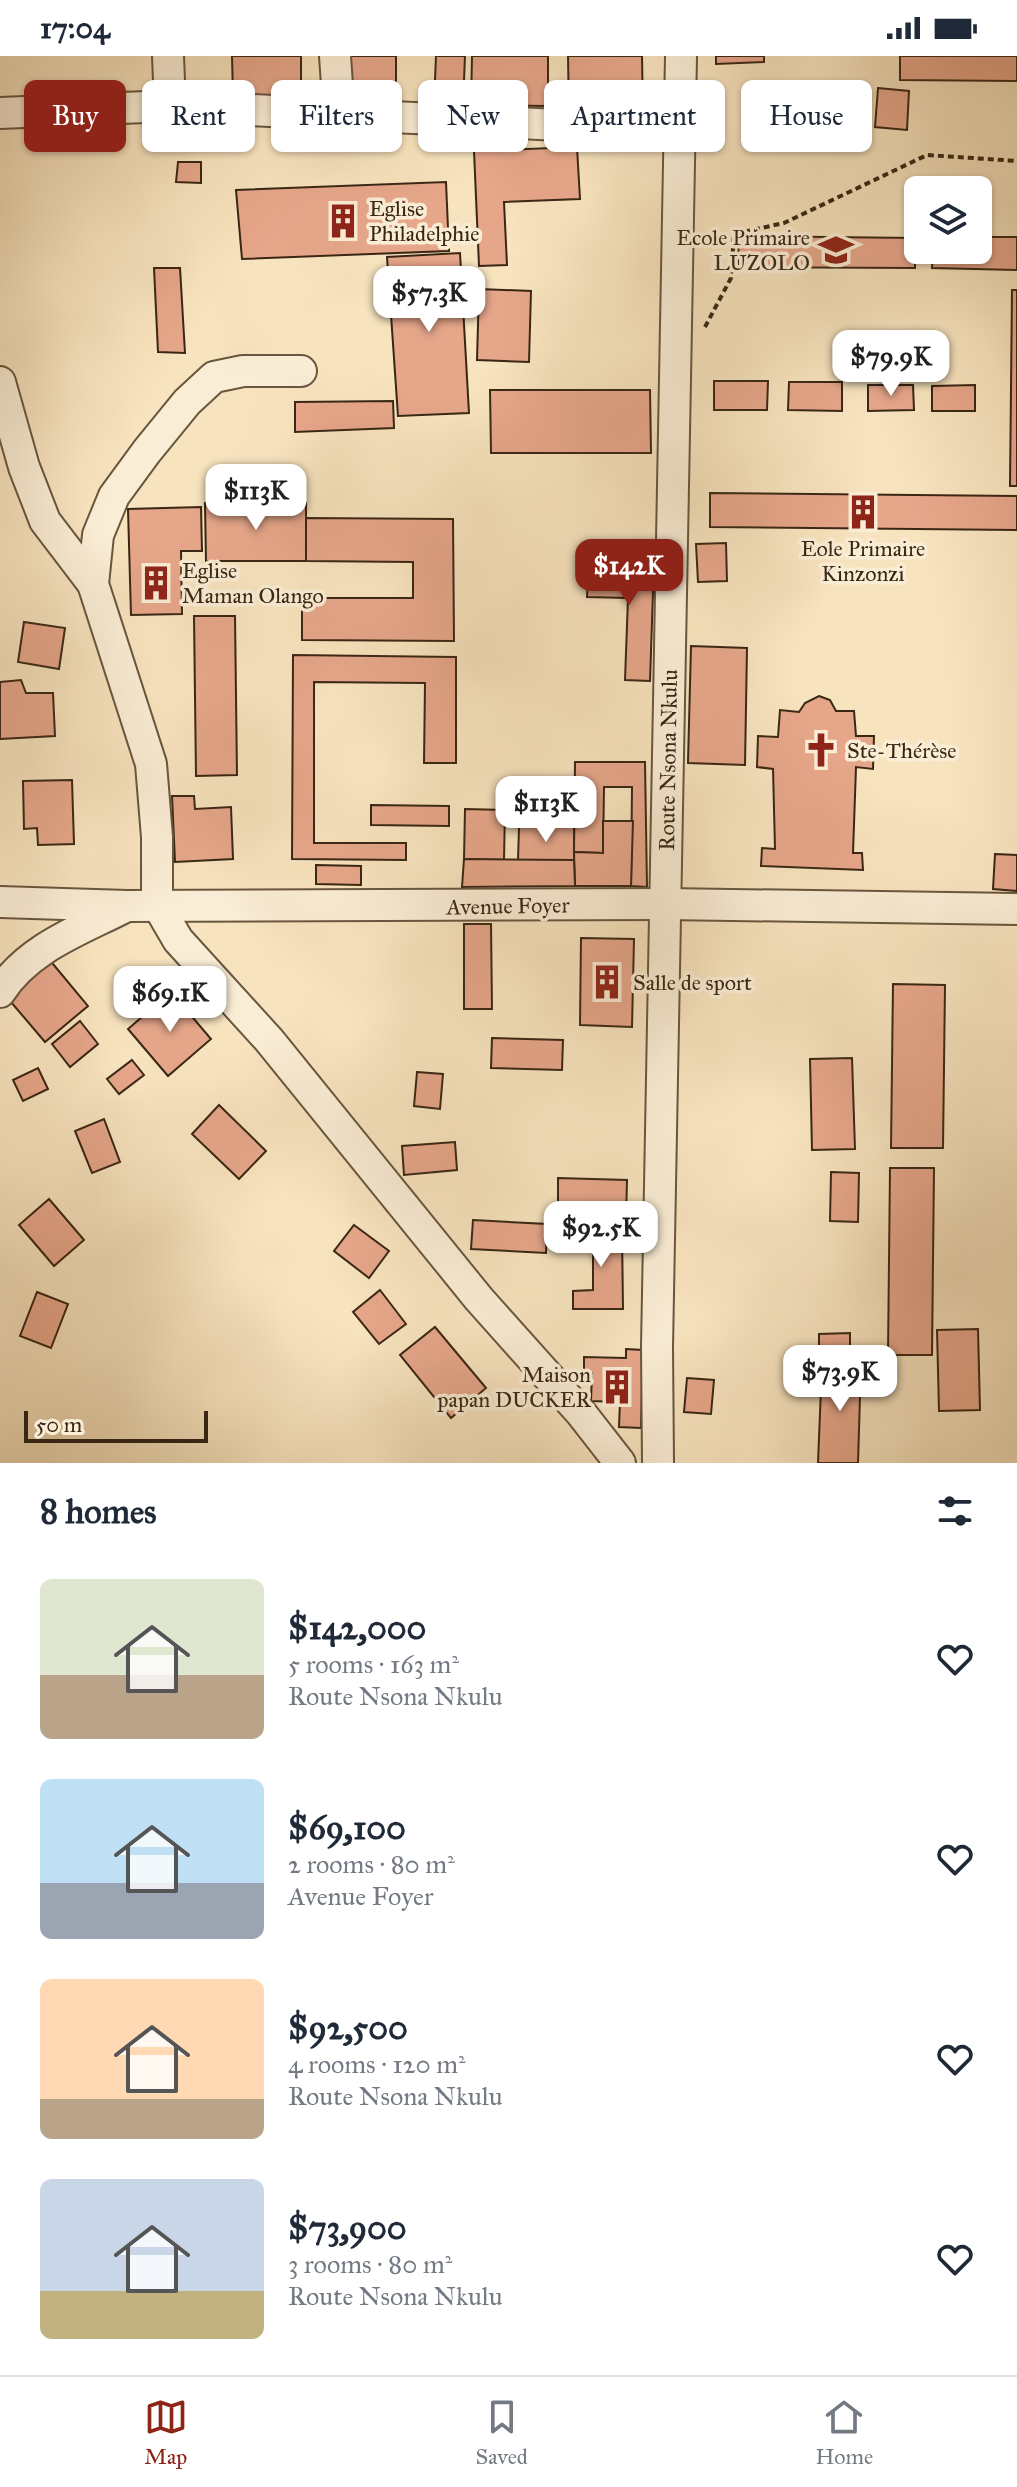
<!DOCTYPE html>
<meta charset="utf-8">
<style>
body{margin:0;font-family:"IM FELL Great Primer",serif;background:#f2f2f3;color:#1f2937;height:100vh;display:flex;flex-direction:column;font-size:30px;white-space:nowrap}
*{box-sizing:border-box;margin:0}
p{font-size:26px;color:#747a83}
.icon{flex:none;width:44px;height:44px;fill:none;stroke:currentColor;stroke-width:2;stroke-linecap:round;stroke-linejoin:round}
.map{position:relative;height:1407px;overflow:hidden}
.sheet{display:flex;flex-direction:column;background:#fff;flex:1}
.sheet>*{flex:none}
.guide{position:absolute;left:24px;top:24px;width:970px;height:72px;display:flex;gap:16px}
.controls{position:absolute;left:904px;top:120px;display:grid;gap:16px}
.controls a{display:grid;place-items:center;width:88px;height:88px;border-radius:12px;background:#fff;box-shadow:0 2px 6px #0004;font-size:40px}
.scale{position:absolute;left:24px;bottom:20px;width:184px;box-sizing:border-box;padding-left:8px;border:4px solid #392714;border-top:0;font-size:22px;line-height:28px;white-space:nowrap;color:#392714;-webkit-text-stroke:6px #faedd5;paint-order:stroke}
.price{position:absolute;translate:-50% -68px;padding:0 18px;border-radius:16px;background:#fff;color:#222;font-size:26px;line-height:52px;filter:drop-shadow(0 2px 4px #0008)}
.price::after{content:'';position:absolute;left:50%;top:48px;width:24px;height:18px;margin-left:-12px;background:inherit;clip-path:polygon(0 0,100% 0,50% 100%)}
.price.selected{background:#8f2418;color:#fff}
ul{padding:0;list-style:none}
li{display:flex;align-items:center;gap:24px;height:200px;padding:0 40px}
li span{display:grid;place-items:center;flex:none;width:224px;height:160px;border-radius:12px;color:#555}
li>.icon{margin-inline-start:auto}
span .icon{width:96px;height:96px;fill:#fffc;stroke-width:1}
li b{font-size:34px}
h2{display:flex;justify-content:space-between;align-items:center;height:96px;padding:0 40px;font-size:34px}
.chip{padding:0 28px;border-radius:12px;background:#fff;box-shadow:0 2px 6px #0004;font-size:28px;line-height:72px}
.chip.selected{background:#8f2418;color:#fff}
.status{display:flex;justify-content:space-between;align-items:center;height:56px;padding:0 40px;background:#fff;direction:ltr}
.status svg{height:22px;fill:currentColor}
.menu{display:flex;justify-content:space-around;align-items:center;height:112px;border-top:2px solid #e0e1e3;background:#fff;font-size:22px;color:#747a83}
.menu a{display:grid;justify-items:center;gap:4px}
.menu .selected{color:#8f2418}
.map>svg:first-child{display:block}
.building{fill:#e6a68a;stroke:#392714;stroke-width:2}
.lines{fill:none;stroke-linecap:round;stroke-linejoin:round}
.minor-casing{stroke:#68563e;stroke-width:34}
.path{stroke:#392714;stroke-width:4;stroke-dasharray:6 4;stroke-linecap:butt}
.minor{stroke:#faedd5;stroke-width:30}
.labels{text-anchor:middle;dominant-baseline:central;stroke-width:7;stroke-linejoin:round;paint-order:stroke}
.poi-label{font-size:22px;fill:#392714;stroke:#faedd5;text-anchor:start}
.street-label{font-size:22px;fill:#392714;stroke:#faedd5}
</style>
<div class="status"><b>17:04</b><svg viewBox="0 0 49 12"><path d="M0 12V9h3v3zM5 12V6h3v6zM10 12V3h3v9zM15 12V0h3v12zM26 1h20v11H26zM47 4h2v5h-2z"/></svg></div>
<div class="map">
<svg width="1017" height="1407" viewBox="0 0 1017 1407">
<rect width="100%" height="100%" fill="#f7e3be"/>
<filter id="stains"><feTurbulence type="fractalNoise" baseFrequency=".0025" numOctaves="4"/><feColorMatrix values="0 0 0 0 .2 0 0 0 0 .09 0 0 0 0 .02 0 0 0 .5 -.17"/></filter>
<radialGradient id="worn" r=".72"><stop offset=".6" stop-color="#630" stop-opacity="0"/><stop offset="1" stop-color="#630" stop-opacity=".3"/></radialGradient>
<g class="building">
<polygon points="232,0 301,0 301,40 233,40"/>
<polygon points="350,0 396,0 396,48 350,47"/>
<polygon points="436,0 465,0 463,49 434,47"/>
<polygon points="472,0 548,0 548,50 471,49"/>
<polygon points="568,0 642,0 643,58 569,60"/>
<polygon points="716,0 764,0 764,6 716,8"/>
<polygon points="900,0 1017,0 1017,25 900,24"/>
<polygon points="878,32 909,35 907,74 875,71"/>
<polygon points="577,91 580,143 504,146 507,209 479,210 474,95"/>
<polygon points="178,106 201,106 201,127 176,126"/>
<polygon points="446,126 449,195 242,203 236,134"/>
<polygon points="739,180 915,182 915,212 738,211"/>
<polygon points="978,181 1017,181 1017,214 932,212 933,194 978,194"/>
<polygon points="460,197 469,357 398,360 387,201"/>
<polygon points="154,212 180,212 185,297 158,296"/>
<polygon points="479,233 531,235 529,306 477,304"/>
<polygon points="1012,234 1017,234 1017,430 1010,430"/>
<polygon points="714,325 768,325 767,354 714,354"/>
<polygon points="789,326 842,326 842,355 788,354"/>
<polygon points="868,329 913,329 914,354 868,355"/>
<polygon points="975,329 975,355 932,355 932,330"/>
<polygon points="490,334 650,334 651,397 491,397"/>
<polygon points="393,345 394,372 295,376 295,346"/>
<polygon points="710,437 1017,440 1017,474 710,471"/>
<polygon points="205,447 306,447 306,505 206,505"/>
<polygon points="201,451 202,495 181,495 182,558 131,559 128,453"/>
<polygon points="306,462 453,463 454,585 302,584 302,542 413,542 413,506 306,505"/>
<polygon points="726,487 727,525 698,526 696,488"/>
<polygon points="589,503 654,506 650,625 625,624 628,542 587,541"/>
<polygon points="194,560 235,560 237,719 196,720"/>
<polygon points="24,566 65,572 59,613 18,606"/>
<polygon points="691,590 747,592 745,709 688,707"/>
<polygon points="293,599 456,601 456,707 424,707 425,627 314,626 314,787 406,787 406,804 292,803"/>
<polygon points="21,624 26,637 53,637 55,680 0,683 0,626"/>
<polygon points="819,640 830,644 836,655 854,655 856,680 874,680 873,713 856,711 853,797 862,797 863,814 761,810 762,792 775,793 773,713 757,711 758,680 778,681 780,654 799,656 805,647"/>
<polygon points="575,706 645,706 647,831 631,830 632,731 604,731 603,797 574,796"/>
<polygon points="72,724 74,788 38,789 37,772 24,773 23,725"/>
<polygon points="172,740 194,740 195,753 231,751 233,803 175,806"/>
<polygon points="371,749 449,750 449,770 371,769"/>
<polygon points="465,753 505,754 504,804 464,803"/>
<polygon points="603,765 633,765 631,830 575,830 574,796 603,797"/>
<polygon points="519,771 574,771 574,804 518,804"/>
<polygon points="995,798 1017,799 1017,835 993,833"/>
<polygon points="464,803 574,804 575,830 462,831"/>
<polygon points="316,809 361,810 361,829 316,828"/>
<polygon points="464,868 491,868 492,953 464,953"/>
<polygon points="581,882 634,883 632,971 580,969"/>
<polygon points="48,902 88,950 45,986 5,939"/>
<polygon points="893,928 945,929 943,1092 891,1092"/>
<polygon points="171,936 211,983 168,1020 128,973"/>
<polygon points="80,965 98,988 70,1011 52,988"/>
<polygon points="492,982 563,984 562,1014 491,1012"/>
<polygon points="852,1002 855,1093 812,1094 810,1003"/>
<polygon points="132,1004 144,1019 119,1038 107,1023"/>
<polygon points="38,1012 48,1033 23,1045 13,1024"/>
<polygon points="417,1016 443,1018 440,1053 414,1050"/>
<polygon points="219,1049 266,1095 239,1123 192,1078"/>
<polygon points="104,1063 120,1106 92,1117 75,1075"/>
<polygon points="455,1086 457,1114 404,1119 402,1090"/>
<polygon points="890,1112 934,1112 932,1299 888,1299"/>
<polygon points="831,1116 859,1117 858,1166 830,1165"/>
<polygon points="558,1122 627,1124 626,1163 558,1161"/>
<polygon points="49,1143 84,1184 54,1210 19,1169"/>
<polygon points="473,1164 547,1168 546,1197 471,1193"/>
<polygon points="354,1169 389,1195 369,1222 334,1195"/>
<polygon points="569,1175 622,1175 623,1253 573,1253 573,1235 593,1234 593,1196 569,1196"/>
<polygon points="380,1234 406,1268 379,1288 353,1256"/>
<polygon points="37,1236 68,1248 51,1292 20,1280"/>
<polygon points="435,1271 486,1332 451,1362 400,1299"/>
<polygon points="978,1273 980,1354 939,1355 937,1274"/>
<polygon points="850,1277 850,1292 819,1292 819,1278"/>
<polygon points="626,1293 643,1294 641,1372 619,1371 620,1346 591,1345 592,1317 584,1317 584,1301 626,1302"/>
<polygon points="822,1307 861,1307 858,1407 818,1407"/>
<polygon points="687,1322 714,1324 711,1358 684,1356"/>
</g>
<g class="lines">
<g class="minor-casing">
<g id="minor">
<polyline points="168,0 170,50"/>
<polyline points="335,0 339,58"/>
<polyline points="0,57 170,50 679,75"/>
<polyline points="301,315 243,315 214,321 187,346 147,395 114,440 98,479 93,528 151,708 157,781 157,848 178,884 269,984 479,1243 581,1357 620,1407"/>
<polyline points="0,326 24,411 45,465 93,528"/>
<polyline points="0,846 127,850 666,848 1017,853"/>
<path d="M0,936c28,-44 80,-62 125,-85"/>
<polyline points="658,1407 657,1291 681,0"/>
</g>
</g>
<polyline class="path" points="705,271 731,222 734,178 784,167 927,99 1017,105"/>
<use href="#minor" class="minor"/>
</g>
<defs>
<g id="building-bare" transform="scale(2.76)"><path d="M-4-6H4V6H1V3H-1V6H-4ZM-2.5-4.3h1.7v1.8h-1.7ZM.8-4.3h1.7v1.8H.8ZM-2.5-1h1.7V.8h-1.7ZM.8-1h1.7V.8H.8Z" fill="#8f2418" stroke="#faedd5" stroke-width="2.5" paint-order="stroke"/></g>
<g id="school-bare" transform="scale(2.76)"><path d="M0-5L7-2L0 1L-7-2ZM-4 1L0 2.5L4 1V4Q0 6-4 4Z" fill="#8f2418" stroke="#faedd5" stroke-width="2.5" paint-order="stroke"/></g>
<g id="church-bare" transform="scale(2.76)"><path d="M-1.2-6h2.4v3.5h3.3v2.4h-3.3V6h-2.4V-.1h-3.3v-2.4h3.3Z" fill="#8f2418" stroke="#faedd5" stroke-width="2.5" paint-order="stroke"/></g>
</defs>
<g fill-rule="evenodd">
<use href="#building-bare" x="343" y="165"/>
<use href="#school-bare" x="836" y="194"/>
<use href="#building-bare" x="863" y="456"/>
<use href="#building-bare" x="156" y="527"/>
<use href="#church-bare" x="821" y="694"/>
<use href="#building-bare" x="607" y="926"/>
<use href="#building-bare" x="617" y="1331"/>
</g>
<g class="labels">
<g class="poi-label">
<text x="369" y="152">Eglise<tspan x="369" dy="25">Philadelphie</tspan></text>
<text x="810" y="181" text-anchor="end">Ecole Primaire<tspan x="810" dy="25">LUZOLO</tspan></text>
<text x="863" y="492" text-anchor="middle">Eole Primaire<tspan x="863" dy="25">Kinzonzi</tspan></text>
<text x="182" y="514">Eglise<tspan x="182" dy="25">Maman Olango</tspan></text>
<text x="847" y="694">Ste-Thérèse</text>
<text x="633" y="926">Salle de sport</text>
<text x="591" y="1318" text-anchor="end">Maison<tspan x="591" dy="25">papan DUCKER</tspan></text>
</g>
<g class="street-label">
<text transform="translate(668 704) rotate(-89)">Route Nsona Nkulu</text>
<text transform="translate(508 850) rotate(-1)">Avenue Foyer</text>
</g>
</g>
<rect width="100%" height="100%" filter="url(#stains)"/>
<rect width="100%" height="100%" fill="url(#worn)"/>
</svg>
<div class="controls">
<a><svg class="icon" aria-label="layers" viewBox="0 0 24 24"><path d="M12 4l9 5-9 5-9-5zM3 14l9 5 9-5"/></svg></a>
</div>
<div class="scale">50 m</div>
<b class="price" style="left:429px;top:278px">$57.3K</b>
<b class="price" style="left:891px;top:342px">$79.9K</b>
<b class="price" style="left:256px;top:476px">$113K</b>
<b class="price selected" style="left:629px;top:551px">$142K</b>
<b class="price" style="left:546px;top:788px">$113K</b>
<b class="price" style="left:170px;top:978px">$69.1K</b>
<b class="price" style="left:601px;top:1213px">$92.5K</b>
<b class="price" style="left:840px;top:1357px">$73.9K</b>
<div class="guide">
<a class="chip selected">Buy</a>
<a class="chip">Rent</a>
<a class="chip">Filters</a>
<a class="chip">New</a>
<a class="chip">Apartment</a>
<a class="chip">House</a>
</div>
</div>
<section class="sheet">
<h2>8 homes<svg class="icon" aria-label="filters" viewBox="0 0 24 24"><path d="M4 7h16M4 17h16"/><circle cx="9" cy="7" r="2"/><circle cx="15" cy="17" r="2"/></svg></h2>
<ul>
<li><span style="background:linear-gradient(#dfe7d0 60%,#b9a48a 0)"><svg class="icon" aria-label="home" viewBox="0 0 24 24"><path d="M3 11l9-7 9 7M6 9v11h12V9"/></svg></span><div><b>$142,000</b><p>5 rooms · 163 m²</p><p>Route Nsona Nkulu</p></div><svg class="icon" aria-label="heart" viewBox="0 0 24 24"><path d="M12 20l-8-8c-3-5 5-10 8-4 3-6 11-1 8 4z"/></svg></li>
<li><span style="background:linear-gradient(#bfe0f5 65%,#9aa5b1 0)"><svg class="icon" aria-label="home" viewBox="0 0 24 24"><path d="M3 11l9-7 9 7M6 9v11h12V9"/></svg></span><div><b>$69,100</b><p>2 rooms · 80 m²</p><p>Avenue Foyer</p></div><svg class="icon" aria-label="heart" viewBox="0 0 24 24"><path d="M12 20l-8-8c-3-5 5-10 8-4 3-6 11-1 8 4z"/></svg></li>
<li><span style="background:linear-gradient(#ffd9b3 75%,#b9a48a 0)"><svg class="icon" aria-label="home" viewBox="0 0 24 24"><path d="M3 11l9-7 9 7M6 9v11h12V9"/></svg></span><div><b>$92,500</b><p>4 rooms · 120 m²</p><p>Route Nsona Nkulu</p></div><svg class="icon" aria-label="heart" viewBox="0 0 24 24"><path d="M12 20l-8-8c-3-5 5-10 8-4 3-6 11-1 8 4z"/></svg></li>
<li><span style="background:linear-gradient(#c9d6e8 70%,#c2b280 0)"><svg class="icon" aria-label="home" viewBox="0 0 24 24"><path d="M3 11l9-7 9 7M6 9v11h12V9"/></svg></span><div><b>$73,900</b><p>3 rooms · 80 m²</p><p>Route Nsona Nkulu</p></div><svg class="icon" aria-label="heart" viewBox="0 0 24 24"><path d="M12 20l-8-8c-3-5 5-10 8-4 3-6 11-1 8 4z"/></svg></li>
</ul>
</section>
<nav class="menu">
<a class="selected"><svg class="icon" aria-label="map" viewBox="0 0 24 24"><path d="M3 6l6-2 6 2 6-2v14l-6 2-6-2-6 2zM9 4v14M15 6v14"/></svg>Map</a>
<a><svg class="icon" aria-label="saved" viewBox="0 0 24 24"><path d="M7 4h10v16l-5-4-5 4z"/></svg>Saved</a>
<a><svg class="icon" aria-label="home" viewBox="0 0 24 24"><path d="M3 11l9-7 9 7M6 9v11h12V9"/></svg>Home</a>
</nav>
